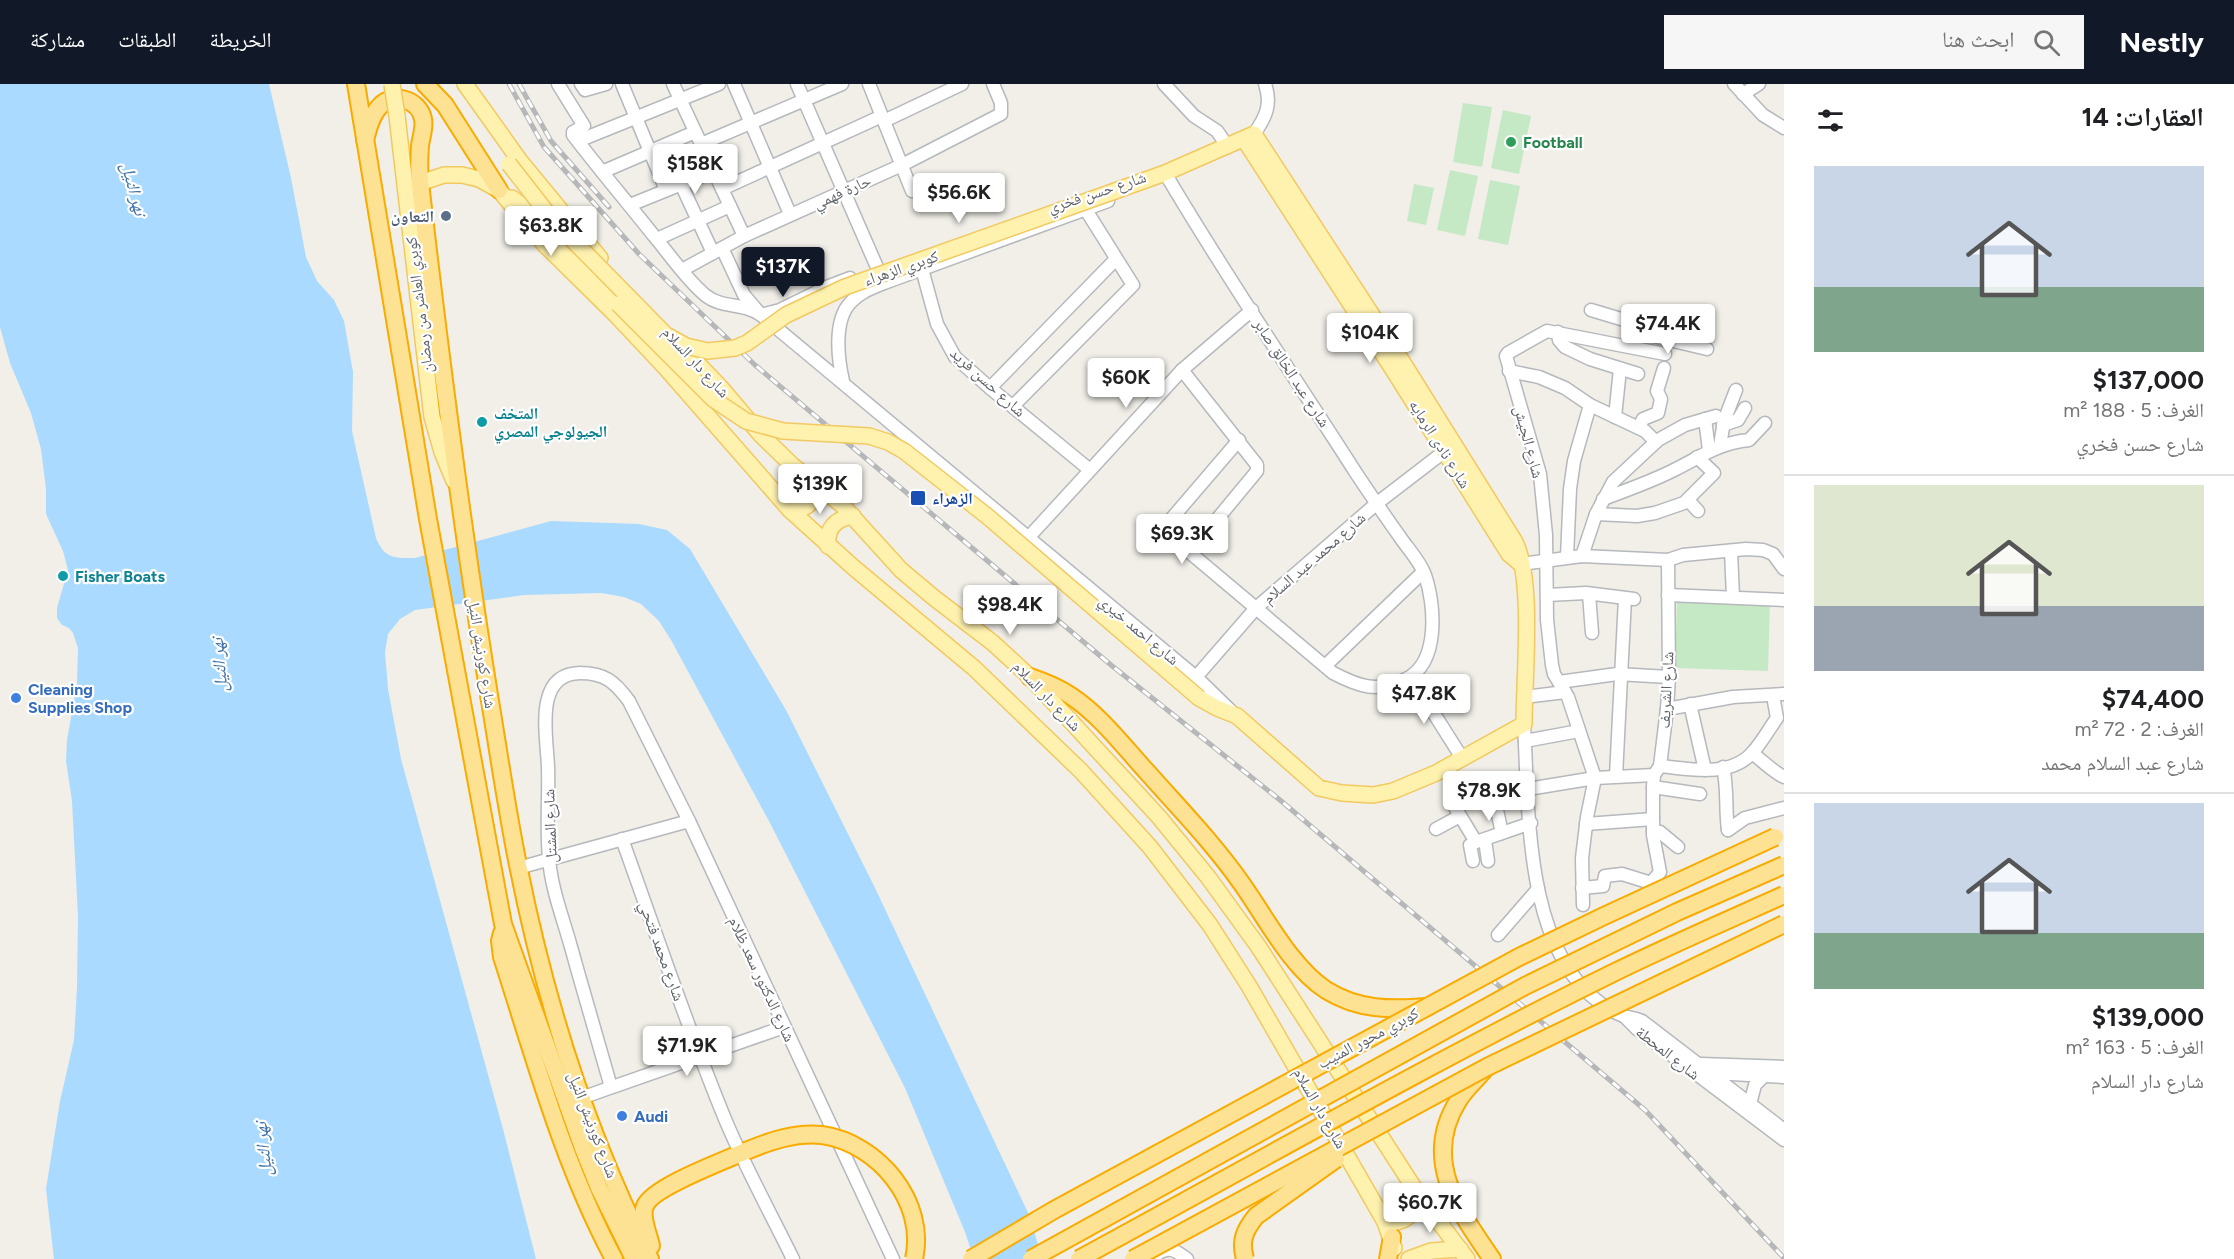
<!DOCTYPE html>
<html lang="ar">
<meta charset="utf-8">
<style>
body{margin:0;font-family:Figtree,"Noto Naskh Arabic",sans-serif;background:#f6f6f6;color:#202124;direction:rtl;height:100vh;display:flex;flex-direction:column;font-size:22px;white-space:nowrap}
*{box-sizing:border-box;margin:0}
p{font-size:20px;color:#757577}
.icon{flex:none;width:33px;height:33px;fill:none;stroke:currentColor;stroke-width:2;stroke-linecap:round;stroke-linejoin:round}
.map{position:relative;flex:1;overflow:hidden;direction:ltr}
.details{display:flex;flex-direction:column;background:#fff;width:450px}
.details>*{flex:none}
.price{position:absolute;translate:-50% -51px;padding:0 14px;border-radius:6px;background:#fff;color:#222;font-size:20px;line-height:39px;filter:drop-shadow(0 2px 3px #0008)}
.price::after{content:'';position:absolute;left:50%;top:36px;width:18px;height:14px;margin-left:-9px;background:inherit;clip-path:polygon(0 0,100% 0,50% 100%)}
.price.on{background:#111827;color:#fff}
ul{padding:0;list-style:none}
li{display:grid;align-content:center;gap:12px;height:318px;padding:0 30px}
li+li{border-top:2px solid #e0e0e0}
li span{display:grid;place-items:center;height:186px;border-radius:0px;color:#555}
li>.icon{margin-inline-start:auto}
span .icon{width:108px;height:108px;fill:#fffc;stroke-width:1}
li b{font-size:26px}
h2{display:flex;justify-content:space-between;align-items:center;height:72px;padding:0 30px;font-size:26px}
header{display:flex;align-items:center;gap:36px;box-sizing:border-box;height:84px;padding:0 30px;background:#111827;color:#fff}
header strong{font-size:28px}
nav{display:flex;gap:33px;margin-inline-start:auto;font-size:21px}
.search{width:420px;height:54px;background:#f6f6f6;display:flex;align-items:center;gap:15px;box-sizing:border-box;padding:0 21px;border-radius:0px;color:#757577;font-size:22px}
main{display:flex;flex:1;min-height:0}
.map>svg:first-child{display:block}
.green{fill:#c5e8c5}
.water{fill:#aadaff}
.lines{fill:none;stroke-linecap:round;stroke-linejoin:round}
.minor-casing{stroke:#b5b8bc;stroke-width:15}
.major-casing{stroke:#f2c960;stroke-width:18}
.highway-casing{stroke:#f9ab00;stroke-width:20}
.minor{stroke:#fff;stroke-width:12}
.major{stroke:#fff2af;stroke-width:15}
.highway{stroke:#fde293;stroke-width:16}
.rail-casing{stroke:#b6b7b8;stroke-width:5}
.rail{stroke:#fff;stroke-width:3;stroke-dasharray:9;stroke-linecap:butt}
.major-bridge-casing{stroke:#f2c960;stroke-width:18;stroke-linecap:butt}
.highway-bridge-casing{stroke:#f9ab00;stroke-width:20;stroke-linecap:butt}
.major-bridge{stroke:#fff2af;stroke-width:15}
.highway-bridge{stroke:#fde293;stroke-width:16}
.leisure-dot{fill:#2e9e5b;stroke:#fff;stroke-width:2}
.service-dot{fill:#5c6f8a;stroke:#fff;stroke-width:2}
.culture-dot{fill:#0f9aa8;stroke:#fff;stroke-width:2}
.transit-dot{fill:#1a4fb4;stroke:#fff;stroke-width:2}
.shop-dot{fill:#3f7fe0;stroke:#fff;stroke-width:2}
.labels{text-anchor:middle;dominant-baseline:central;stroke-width:4.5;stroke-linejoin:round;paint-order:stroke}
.leisure-label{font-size:16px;font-weight:bold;fill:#27864d;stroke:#fff;text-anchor:start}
.street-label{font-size:16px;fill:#5f6368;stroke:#fff}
.service-label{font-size:16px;font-weight:bold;fill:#4e5e75;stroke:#fff;text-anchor:end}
.culture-label{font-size:16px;font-weight:bold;fill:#0d838f;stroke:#fff;text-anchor:start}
.transit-label{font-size:16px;font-weight:bold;fill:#164399;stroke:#fff;text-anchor:start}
.shop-label{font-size:16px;font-weight:bold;fill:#366cbe;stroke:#fff;text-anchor:start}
.water-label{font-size:18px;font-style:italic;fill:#4174aa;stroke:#fff}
</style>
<header>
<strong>Nestly</strong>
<div class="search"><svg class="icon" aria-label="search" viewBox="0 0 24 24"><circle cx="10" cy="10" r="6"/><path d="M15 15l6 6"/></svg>ابحث هنا</div>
<nav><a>الخريطة</a><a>الطبقات</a><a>مشاركة</a></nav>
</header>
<main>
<section class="details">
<h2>العقارات: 14<svg class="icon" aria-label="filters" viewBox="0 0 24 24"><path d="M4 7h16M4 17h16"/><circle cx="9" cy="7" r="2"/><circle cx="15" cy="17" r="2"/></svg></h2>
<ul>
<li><span style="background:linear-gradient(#c9d6e8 65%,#7fa58c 0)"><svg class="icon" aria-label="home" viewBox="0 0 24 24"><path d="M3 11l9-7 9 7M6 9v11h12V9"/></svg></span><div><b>$137,000</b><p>الغرف: 5 · 188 m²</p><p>شارع حسن فخري</p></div></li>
<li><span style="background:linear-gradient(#dfe7d0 65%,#9aa5b1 0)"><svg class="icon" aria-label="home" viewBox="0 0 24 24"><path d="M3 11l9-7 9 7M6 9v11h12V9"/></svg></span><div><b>$74,400</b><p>الغرف: 2 · 72 m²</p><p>شارع عبد السلام محمد</p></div></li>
<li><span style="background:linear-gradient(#c9d6e8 70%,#7fa58c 0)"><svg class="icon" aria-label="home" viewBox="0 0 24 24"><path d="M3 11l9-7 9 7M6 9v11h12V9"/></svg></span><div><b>$139,000</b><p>الغرف: 5 · 163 m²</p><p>شارع دار السلام</p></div></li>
</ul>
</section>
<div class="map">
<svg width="1784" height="1175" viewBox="0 0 1784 1175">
<rect width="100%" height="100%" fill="#f1efe8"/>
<g class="green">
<polygon points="1463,19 1492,23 1482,83 1453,78"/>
<polygon points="1503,26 1531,32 1519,90 1491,84"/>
<polygon points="1450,86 1478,92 1465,152 1437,146"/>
<polygon points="1490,96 1520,102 1508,161 1478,155"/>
<polygon points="1414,100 1434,104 1426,141 1407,137"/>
<polygon points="1677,514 1770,517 1768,587 1675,584"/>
</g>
<path class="water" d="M0,0h269l22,94 15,79 11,24 17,19 10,21 9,51 -1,59 24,107c9,21 18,20 39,20l136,-37 88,3 28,6 23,19 96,161 90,180 154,327 12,42h-68l-9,-27 -60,-144 -135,-265 -99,-183 -12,-19 -18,-17 -17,-7 -23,-4 -77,2 -109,15 -15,9 -12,15 -3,18 3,37 13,70 102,370 33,130h-482l-8,-70 14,-88 14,-61 3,-52 1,-71 -6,-116 -6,-40 1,-21 10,-56 1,-36 -5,-15 -4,-5 -7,-3 -5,-7v-10l11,-38 -5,-19 -17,-37v-25l-5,-40 -10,-36 -21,-50 -10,-36z"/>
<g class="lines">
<g class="minor-casing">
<g id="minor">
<path d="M558,0l26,42 -11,6v3c26,34 54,67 81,101 16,19 32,43 51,59 17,14 38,7 56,20l19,-5 49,-24 21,-8"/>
<polyline points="581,0 585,6 606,0"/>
<polyline points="622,0 666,106"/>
<polyline points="673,0 744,152"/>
<polyline points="734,0 790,130"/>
<polyline points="797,0 883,197"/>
<polyline points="869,0 912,107"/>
<polyline points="1164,0 1194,32 1217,47 1228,63"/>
<polyline points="1734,0 1763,31 1784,44"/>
<polyline points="1743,10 1759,0"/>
<polyline points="884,37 962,0"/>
<path d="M1254,50c12,-17 18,-30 11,-50"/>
<polyline points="578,57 719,0"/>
<polyline points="701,60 842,0"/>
<polyline points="602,88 695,48"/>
<path d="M1159,90l6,-1c60,102 127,200 191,300 14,21 29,43 44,64 8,12 20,24 25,38 10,29 15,88 -19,104 -29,14 -46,8 -73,-6l-164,-138 -2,-11 72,-84"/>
<polyline points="681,100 713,169"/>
<polyline points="722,105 882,32"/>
<polyline points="630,121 714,87"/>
<polyline points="657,155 730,122"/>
<polyline points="722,164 744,211 761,231 1196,593 1232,628"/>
<polyline points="922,185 937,240 955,273 990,304 1090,386"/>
<polyline points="682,186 744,152 902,81 1001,30 1001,19 993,0"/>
<polyline points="1591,226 1631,238 1635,243 1634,254"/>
<polyline points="1558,248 1559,256 1565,263 1590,275 1638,290"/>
<polyline points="1636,248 1707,265"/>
<polyline points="1182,286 1257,381 1257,387 1190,468"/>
<polyline points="1509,287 1539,293 1565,304 1590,321 1645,347 1656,358"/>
<path d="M843,297c-5,-22 -10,-61 8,-79 9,-10 21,-14 33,-19l224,-82"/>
<polyline points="990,304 1116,175"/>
<polyline points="1013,322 1133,201 1086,126"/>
<polyline points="1615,333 1620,285"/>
<polyline points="1705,335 1709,366"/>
<polyline points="1723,341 1738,336 1745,324"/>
<polyline points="1639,344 1643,335 1658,329 1661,315 1657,307 1664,284"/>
<polyline points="1720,362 1724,337 1736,306"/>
<path d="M1603,415c24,-9 50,-18 73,-30 26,-13 43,-26 73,-29l16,-17"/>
<polyline points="1688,416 1698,427"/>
<polyline points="1596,430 1637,432 1655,429 1684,419 1714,389 1697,373"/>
<polyline points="1028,454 1182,286 1252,226"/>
<polyline points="1731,467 1733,513"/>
<polyline points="1582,472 1596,430 1613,398 1658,356 1685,341 1716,332"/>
<polyline points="1567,473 1570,405 1574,377 1590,321"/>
<polyline points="1521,480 1582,472 1668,476 1683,471 1746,465 1763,466 1773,470 1784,485"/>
<polyline points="1589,510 1592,549"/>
<polyline points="1547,511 1586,509 1634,515"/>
<polyline points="1668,511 1784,516"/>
<polyline points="1325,582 1423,488"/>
<polyline points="1196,593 1256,524 1376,420 1445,367"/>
<polyline points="1411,593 1462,674"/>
<polyline points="1559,598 1617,590 1669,593"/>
<polyline points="1524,613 1565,608"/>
<polyline points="1690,620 1705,686"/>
<polyline points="1667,625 1733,613 1784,610"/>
<path d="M1524,640c5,86 0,223 76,279 7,5 17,11 24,13 6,2 12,2 18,5l142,109"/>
<polyline points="1525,657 1579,647"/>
<path d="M1752,669c11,8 20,18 32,24"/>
<path d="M1660,682c29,3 71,12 93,-14 9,-10 16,-23 24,-34l-4,-22"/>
<path d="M1723,683c5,21 2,42 5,63"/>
<polyline points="1616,692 1625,514"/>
<polyline points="1491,699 1502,749"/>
<polyline points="1653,703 1700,710"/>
<polyline points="1528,705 1595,694 1654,691"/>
<polyline points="1453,720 1476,758 1531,739"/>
<polyline points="1586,740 1653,735"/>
<polyline points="1436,745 1460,732"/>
<polyline points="1728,746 1745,734 1784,724"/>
<polyline points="1653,747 1660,748 1678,763"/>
<path d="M622,755c34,94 65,188 103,280 20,48 45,93 68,140"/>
<polyline points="1485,756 1488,777"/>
<polyline points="1473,777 1470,761 1476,758"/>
<polyline points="518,784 689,737"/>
<polyline points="1582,804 1603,802 1605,792 1622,790 1651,799 1660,788 1653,751 1653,703 1654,691 1660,682 1667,625 1669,593 1668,476"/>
<polyline points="1583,821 1582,774 1587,733 1595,694 1568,613 1554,590 1552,581 1547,536 1546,451 1540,390 1506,272 1508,269 1547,247 1665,270"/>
<polyline points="1498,851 1538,805"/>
<polyline points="1625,933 1637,945 1784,1056"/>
<polyline points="1701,980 1784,983"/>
<polyline points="1713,989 1784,993"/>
<path d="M611,1003c-13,-46 -27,-93 -40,-140 -8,-29 -20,-59 -22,-89 -3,-30 0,-61 -1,-91 -1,-31 -15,-93 32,-94 25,0 35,9 49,28l60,120 204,438"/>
<polyline points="581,1014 784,943"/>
<polyline points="1750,1020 1755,1001 1764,992"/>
<path d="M1157,1170c13,-8 18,-4 30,5"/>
</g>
</g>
<g class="major-casing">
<g id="major">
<polyline points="465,0 520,77 600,174"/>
<polyline points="397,32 432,333 442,368 454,397"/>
<polyline points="1244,55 1392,284 1509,470 1521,480"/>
<polyline points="420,99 444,91 462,91 479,95 499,106 545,161 616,231 665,283 790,426 853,483 974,584 1081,687 1150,763 1210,841 1249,902 1385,1138 1394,1164"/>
<path d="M1115,107l50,-18 89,-39 146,224 115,184c19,38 9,137 9,182l-88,49 -43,18 -20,4 -31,-2 -23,-5 -82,-72 -20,-8 -18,-10"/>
<polyline points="512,114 530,128 612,213"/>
<polyline points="677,258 722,305 760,350 792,381 842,421 901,486 933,513 993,559 1030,593 1159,733 1208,793 1258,862 1418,1110 1467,1175"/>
<path d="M790,426c19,2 30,-14 21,-31"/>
<path d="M828,462c-2,-17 8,-28 25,-30"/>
<path d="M1385,1138c19,3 33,-9 33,-28"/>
<polyline points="1409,1175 1431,1167 1460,1165"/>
</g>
</g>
<g class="highway-casing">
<g id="highway">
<polyline points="356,0 428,435 503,840 583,1064 599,1104 634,1175"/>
<polyline points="425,0 445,21 499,106"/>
<path d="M365,56c3,-11 6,-25 15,-34 13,-14 39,-7 43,13 2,8 -2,18 -3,27 -1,12 -1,25 0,37 20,173 42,346 70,518 9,54 17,110 28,164 27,136 69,270 132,394"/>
<path d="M1030,593c15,5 28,10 41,19 30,20 53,51 77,77 32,36 66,71 94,111 24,34 49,83 84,106 32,20 65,20 101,17"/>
<path d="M502,849l-2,8 2,16c33,102 61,207 112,302"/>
<path d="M1485,985c-9,11 -20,20 -27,32 -37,59 1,110 34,158"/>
<path d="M651,1162c-2,-11 -11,-29 -6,-40 7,-19 81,-46 101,-55"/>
<polyline points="1388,1175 1392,1153"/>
</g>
</g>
<use href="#minor" class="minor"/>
<use href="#major" class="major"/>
<use href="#highway" class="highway"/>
<g class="rail-casing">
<g id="rail">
<polyline points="509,0 544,63 639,170 755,281 1111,581 1280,716 1645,1026 1784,1174"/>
<polyline points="519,0 551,57 609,123"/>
</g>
</g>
<use href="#rail" class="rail"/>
<g class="major-bridge-casing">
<g id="major-bridge">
<polyline points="392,0 397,32"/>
<polyline points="509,80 552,135 666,251 686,262 708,267 735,264 747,259 786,231 845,203 1115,107"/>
<polyline points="618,220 713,315 746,337 783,347 869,352 888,358 904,367 987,432 1199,614"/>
</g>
</g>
<g class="highway-bridge-casing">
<g id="highway-bridge">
<path d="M746,1067c24,-10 50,-19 76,-16 56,8 105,67 92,124"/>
<polyline points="971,1175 1054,1126 1519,873 1604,832 1775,753"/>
<polyline points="1031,1175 1525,902 1677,828 1784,781"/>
<path d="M1079,1175c177,-96 351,-196 532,-285 57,-28 115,-53 173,-79"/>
<polyline points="1133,1175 1487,983 1784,840"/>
<path d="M1245,1175c-5,-18 -1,-28 11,-43l80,-57"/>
</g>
</g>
<use href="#major-bridge" class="major-bridge"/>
<use href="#highway-bridge" class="highway-bridge"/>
</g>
<circle class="leisure-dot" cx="1511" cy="58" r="6"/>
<circle class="service-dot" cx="446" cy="132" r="6"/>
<g class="culture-dot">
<circle cx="482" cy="338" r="6"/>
<circle cx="63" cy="492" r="6"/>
</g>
<rect class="transit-dot" x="910" y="406" width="16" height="16" rx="3"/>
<g class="shop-dot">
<circle cx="16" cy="614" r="6"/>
<circle cx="622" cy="1032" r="6"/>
</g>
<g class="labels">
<g class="leisure-label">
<text x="1523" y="58">Football</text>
</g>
<g class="street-label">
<text transform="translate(842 108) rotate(-24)">حارة فهمي</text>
<text transform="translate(1097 108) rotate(-18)">شارع حسن فخري</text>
<text transform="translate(901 184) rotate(-19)">كوبري الزهراء</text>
<text transform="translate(419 221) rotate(-97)">كوبري العاشر من رمضان</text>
<text transform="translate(696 278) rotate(47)">شارع دار السلام</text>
<text transform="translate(1292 289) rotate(57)">شارع عبد الخالق صابر</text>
<text transform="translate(988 298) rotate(42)">شارع حسن فريد</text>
<text transform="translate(1529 358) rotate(75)">شارع الجيش</text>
<text transform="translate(1440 360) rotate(58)">شارع نادى الرمايه</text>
<text transform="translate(1314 474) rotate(-41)">شارع محمد عبد السلام</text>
<text transform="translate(1139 546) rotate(40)">شارع احمد خيري</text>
<text transform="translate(482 569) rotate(81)">شارع كورنيش النيل</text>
<text transform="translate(1666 606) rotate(-87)">شارع الشريف</text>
<text transform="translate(1047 612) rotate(46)">شارع دار السلام</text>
<text transform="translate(550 742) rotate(-92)">شارع المشتل</text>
<text transform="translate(662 867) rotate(70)">شارع محمد فتحي</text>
<text transform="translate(762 895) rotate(65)">شارع الدكتور سعد ظلام</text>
<text transform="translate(1368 954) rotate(-28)">كوبري محور المنيب</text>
<text transform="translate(1668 969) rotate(38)">شارع المحطة</text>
<text transform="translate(1320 1024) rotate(60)">شارع دار السلام</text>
<text transform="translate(593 1041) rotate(69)">شارع كورنيش النيل</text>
</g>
<g class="service-label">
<text x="434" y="132">التعاون</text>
</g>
<g class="culture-label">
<text x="494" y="329">المتخف<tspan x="494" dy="18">الجيولوجي المصري</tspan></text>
<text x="75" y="492">Fisher Boats</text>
</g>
<g class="transit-label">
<text x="932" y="414">الزهراء</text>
</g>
<g class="shop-label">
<text x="28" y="605">Cleaning<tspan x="28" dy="18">Supplies Shop</tspan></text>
<text x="634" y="1032">Audi</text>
</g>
<g class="water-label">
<text transform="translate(134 105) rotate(75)">نهر النيل</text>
<text transform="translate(219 581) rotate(-95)">نهر النيل</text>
<text transform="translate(263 1065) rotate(-96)">نهر النيل</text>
</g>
</g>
</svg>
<b class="price" style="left:695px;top:111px">$158K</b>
<b class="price" style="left:959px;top:140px">$56.6K</b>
<b class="price" style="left:551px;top:173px">$63.8K</b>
<b class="price on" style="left:783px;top:214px">$137K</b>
<b class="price" style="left:1668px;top:271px">$74.4K</b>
<b class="price" style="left:1370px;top:280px">$104K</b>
<b class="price" style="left:1126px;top:325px">$60K</b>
<b class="price" style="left:820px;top:431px">$139K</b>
<b class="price" style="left:1182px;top:481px">$69.3K</b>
<b class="price" style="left:1010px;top:552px">$98.4K</b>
<b class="price" style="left:1424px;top:641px">$47.8K</b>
<b class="price" style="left:1489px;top:738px">$78.9K</b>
<b class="price" style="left:687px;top:993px">$71.9K</b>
<b class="price" style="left:1430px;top:1150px">$60.7K</b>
</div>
</main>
